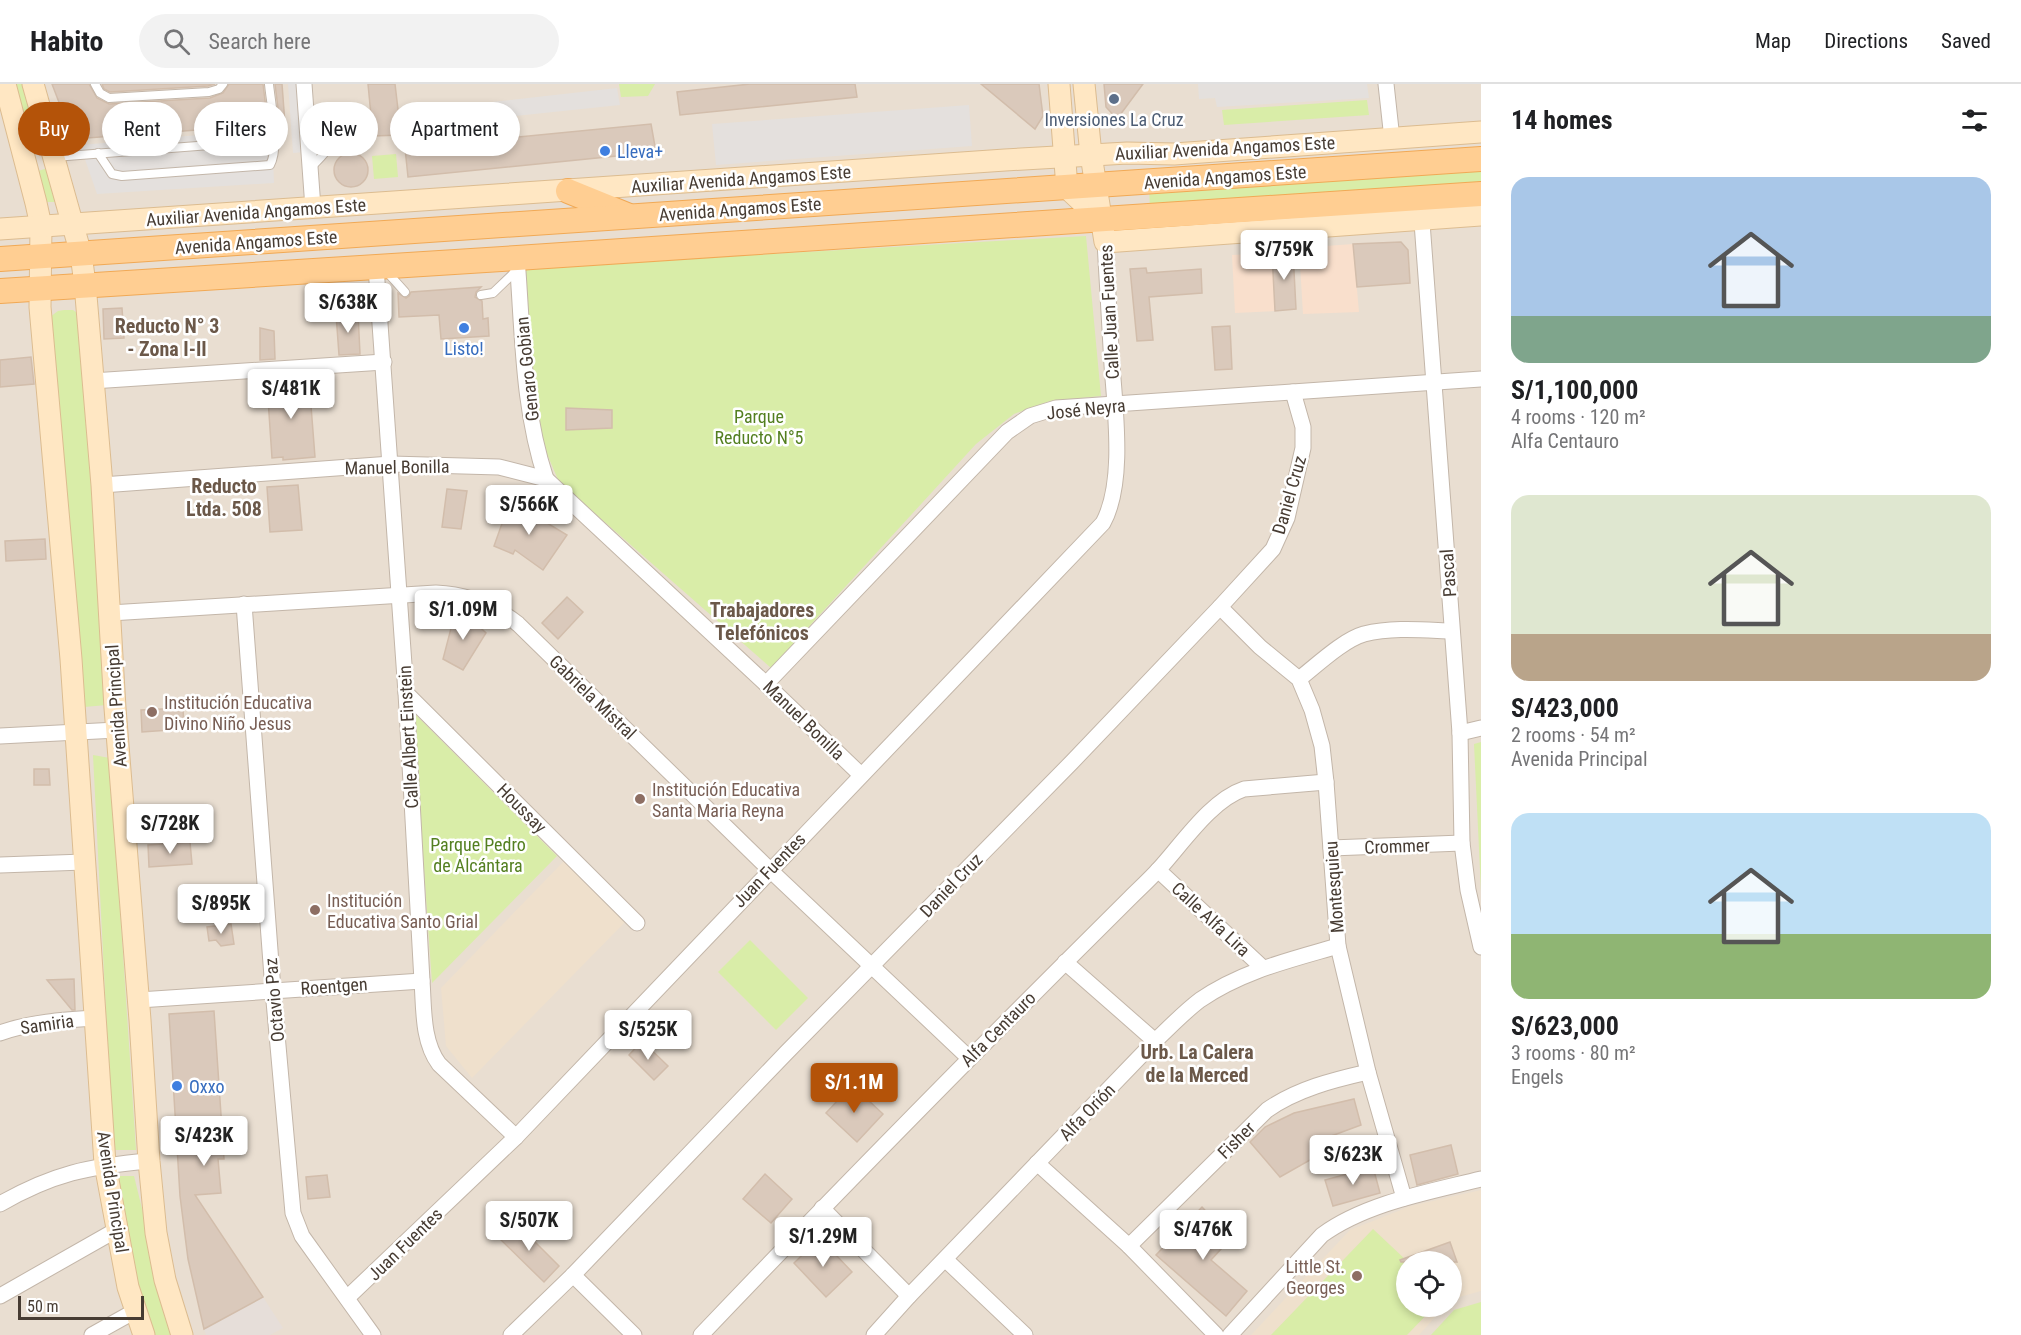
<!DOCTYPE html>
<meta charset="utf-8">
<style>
body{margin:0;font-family:"Roboto Condensed",sans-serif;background:#f2f2f2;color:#202124;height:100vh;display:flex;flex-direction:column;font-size:22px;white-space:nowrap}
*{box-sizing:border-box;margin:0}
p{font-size:20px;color:#757577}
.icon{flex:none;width:33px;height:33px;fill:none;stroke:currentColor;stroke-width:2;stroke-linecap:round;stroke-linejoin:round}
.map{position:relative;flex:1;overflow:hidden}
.sheet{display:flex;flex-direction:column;background:#fff;width:540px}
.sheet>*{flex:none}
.hud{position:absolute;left:18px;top:18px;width:570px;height:54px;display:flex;gap:12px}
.controls{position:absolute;left:1396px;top:1167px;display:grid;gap:12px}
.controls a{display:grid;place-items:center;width:66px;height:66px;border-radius:50%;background:#fff;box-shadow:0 3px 9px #0003;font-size:30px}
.scale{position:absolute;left:18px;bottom:15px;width:126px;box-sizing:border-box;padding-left:6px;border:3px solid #473c33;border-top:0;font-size:16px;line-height:21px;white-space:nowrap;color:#473c33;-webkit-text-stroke:4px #fff;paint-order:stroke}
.price{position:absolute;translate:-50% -51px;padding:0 14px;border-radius:6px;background:#fff;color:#222;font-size:20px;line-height:39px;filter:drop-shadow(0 2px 3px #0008)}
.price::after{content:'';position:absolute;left:50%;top:36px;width:18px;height:14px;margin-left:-9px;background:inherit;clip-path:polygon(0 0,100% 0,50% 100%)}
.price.on{background:#b45309;color:#fff}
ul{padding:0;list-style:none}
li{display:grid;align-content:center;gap:12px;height:318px;padding:0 30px}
li span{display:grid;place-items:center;height:186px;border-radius:18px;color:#555}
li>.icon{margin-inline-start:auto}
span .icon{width:108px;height:108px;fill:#fffc;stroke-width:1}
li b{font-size:26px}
h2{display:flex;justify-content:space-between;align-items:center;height:72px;padding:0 30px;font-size:26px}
.tag{padding:0 21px;border-radius:27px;background:#fff;box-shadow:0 3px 9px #0003;font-size:21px;line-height:54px}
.tag.on{background:#b45309;color:#fff}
header{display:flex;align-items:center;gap:36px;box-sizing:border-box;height:84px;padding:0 30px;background:#fff;border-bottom:2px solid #e0e0e0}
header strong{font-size:28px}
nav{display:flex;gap:33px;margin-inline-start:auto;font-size:21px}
.search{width:420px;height:54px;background:#f2f2f2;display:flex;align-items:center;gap:15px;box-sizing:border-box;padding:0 21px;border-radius:33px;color:#757577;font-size:22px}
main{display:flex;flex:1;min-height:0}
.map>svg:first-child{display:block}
.residential{fill:#e9ded1;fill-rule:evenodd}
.commercial{fill:#f9dfcc}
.industrial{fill:#e6ded9}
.education{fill:#efe0cc}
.green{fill:#d9eda8}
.parking{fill:#e4e0dd}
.building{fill:#dac9bb;stroke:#d2bdab;stroke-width:1.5}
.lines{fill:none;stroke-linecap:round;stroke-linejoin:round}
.lane-casing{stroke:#c3b6a9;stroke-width:10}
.street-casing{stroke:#c3b6a9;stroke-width:17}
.secondary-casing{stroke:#dcbc90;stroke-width:23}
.primary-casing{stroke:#f1a955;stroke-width:26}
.lane{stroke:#fff;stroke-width:8}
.street{stroke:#fff;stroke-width:15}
.secondary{stroke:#ffe7c3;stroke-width:21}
.primary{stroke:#ffce92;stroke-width:24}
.service-dot{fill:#5c6f8a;stroke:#fff;stroke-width:2}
.shop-dot{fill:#3f7fe0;stroke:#fff;stroke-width:2}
.education-dot{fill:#8d6e63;stroke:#fff;stroke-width:2}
.labels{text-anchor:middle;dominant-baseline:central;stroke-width:5;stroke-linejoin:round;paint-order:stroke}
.service-label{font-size:18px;fill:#4e5e75;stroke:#fff}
.street-label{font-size:18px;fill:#473c33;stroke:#fff}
.shop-label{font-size:18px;fill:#366cbe;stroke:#fff;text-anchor:start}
.park-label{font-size:18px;fill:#537f20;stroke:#fff}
.education-label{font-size:18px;fill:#785e54;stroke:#fff;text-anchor:start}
.neighbourhood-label{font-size:20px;font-weight:bold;fill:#6b5849;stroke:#fff}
</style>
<header>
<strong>Habito</strong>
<div class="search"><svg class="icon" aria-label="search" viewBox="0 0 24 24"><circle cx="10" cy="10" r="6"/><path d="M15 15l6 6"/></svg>Search here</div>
<nav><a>Map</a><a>Directions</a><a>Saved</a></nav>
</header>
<main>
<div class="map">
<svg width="1481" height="1251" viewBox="0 0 1481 1251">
<rect width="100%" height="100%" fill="#f4ede4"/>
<path class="residential" d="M0,0h1481v1251h-1481zM1407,1178h45v44h-45z"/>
<g class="commercial">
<polygon points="1353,160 1359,228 1303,230 1299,164"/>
<polygon points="1272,169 1275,227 1235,229 1232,171"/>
</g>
<polygon class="industrial" points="263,1213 283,1244 270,1251 206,1251 204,1245"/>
<g class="education">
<polygon points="566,775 627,836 472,994 446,962 441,904"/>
<polygon points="1481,1106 1481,1207 1452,1215 1452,1178 1407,1178 1407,1222 1444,1223 1419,1251 1251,1251 1350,1146 1411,1122"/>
</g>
<g class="green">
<polygon points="13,0 24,0 43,65 33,67"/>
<polygon points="619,0 655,0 648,12 621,13"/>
<polygon points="1367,16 1369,31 1224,41 1222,26"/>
<polygon points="396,70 398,93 374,95 372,72"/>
<polygon points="48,84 58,118 44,118 38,87"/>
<polygon points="1481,87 1481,101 1150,123 1149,106"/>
<polygon points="1086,152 1101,312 1050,317 1014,330 976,360 771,584 559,398 544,363 532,315 522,184"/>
<polygon points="64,226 73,226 80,231 107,621 84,623 50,233 58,227"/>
<polygon points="413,628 557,772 432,899"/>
<polygon points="1481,658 1481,807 1474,660"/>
<polygon points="93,671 110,674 136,1066 113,1066"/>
<polygon points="750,856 808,914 776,946 718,888"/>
<polygon points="116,1092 134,1092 173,1251 153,1251 134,1196"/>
<polygon points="1373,1145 1407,1177 1407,1222 1434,1223 1407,1251 1271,1251"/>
<polygon points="1481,1218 1481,1251 1431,1251 1454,1226"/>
</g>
<g class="parking">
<polygon points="288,0 300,0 305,68 293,69"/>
<polygon points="1198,0 1367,0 1369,14 1217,23 1215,14 1199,15"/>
<polygon points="617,4 620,21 459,38 457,22"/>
<polygon points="969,21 972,62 716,81 712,40"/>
<polygon points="272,45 274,99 97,110 80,61"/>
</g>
<g class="building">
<polygon points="52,0 89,0 97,14 109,20 210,14 223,9 229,0 263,0 268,41 73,55"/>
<polygon points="102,0 215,0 208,2 110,8 104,5"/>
<polygon points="275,0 282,0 285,40 280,40"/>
<polygon points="368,0 395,0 401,51 373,52"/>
<polygon points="750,0 855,0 857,13 680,31 677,8"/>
<polygon points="981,0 1039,0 1043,32 1035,45"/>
<polygon points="1104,0 1143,0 1117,35 1106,23"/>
<polygon points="651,40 656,68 408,93 405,64"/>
<circle cx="351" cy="86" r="17"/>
<polygon points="1401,158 1408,166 1410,199 1357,203 1353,160"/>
<polygon points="1293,168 1296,225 1275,227 1272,169"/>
<polygon points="1146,184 1147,189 1201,185 1202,209 1149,213 1153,256 1137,257 1130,185"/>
<polygon points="481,203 476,208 475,213 482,217 483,235 488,234 489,252 441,255 439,231 399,233 398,209 406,214 409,212 411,208"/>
<polygon points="122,224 124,254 104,255 103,225"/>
<polygon points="358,229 360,270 339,271 336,230"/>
<polygon points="1230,242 1232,285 1215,286 1212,243"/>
<polygon points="260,244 274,247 275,275 260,276"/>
<polygon points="31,273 34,300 0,303 0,276"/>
<polygon points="309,296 315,373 283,376 283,373 272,374 267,300"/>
<polygon points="566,324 612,326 612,344 566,346"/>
<polygon points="298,401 302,446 270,448 267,403"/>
<polygon points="447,405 467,407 461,445 442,443"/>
<polygon points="510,417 533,428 532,430 567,451 543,486 515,466 513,470 494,462"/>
<polygon points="45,455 46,475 6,477 5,457"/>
<polygon points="567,513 583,528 558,555 542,539"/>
<polygon points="455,529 473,537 486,549 463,586 443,575"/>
<polygon points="183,624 184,645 142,648 141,626"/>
<polygon points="34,685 49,685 50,701 34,701"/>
<polygon points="190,758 192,780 149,783 148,761"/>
<polygon points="231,840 234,860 221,862 216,856 209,857 207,843"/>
<polygon points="74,895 75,926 72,926 47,896"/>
<polygon points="214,927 224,1075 218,1075 221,1109 195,1111 263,1213 204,1245 188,1175 180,1112 169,930"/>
<polygon points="642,957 668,982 654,996 629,971"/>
<polygon points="852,1001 883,1030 857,1058 826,1029"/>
<polygon points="1354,1015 1361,1041 1315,1058 1319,1071 1280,1093 1250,1058 1265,1043 1294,1029"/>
<polygon points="1451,1061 1458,1090 1417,1101 1410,1071"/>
<polygon points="1373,1083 1380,1109 1333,1122 1325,1096"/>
<polygon points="765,1090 792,1115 771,1139 743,1115"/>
<polygon points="327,1091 330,1113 308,1115 306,1093"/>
<polygon points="1202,1123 1231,1154 1211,1176 1247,1207 1226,1232 1156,1171"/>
<polygon points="515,1138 559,1182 544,1198 500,1155"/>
<polygon points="820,1154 852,1188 826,1213 794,1179"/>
<polygon points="1450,1158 1457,1178 1401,1178 1400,1176"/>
</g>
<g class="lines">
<g class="lane-casing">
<g id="lane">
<polyline points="95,0 100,9 109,14 209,8 219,5 223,0"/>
<path d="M98,69l14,21 10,2 148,-11c10,-18 1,-60 -1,-81"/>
<polyline points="54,73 274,56"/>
<path d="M310,84c15,-14 23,-24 30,-43"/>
<polyline points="387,188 405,208"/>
<polyline points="481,211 493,209 518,185"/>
</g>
</g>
<g class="street-casing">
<g id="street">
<polyline points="304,0 313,124"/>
<polyline points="1386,0 1392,55"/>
<polyline points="1421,125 1460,649 1462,759 1468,806 1481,863"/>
<path d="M517,174c6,75 5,149 29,221"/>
<path d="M376,183l30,426 16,288c2,27 0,60 17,83l77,73"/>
<polyline points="92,297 384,278"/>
<polyline points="102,401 391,380 499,383 546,395 766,600 861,691"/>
<polyline points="244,520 273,906 293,1129 302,1152 373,1251"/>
<polyline points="1220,523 1260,563 1299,595 1312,626 1322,662 1326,698 1338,862 1368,988 1404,1114"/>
<path d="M110,529l326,-20c31,1 58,12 82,31l252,246 199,188"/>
<path d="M1299,595c18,-14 44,-39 65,-45 29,-7 59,-4 88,-3"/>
<polyline points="766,600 1007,348 1030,332 1056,324 1481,295"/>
<polyline points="406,609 637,839"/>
<polyline points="1460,649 1481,644"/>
<polyline points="0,652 117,646"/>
<polyline points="1331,764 1462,759"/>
<polyline points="0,781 84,778"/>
<polyline points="1158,786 1263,884"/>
<polyline points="1065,878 1155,957"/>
<polyline points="139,916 422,897"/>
<path d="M0,949c31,-11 62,-13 95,-15"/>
<polyline points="1037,1079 1129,1162 1216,1251"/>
<path d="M0,1120c52,-30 89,-38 149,-43"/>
<polyline points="822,1124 909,1212"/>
<path d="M1129,1162l138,-136c30,-21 66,-30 101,-38"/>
<polyline points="946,1176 1025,1251"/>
<polyline points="573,1191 634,1251"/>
<polyline points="0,1212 118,1145"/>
<path d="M347,1214l169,-161 587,-614c22,-40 12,-113 9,-158 -2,-41 -5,-82 -7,-123"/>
<polyline points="92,1251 135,1227"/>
<polyline points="511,1251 573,1191 786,969 1072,678 1220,523 1273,465 1287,434 1303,364 1303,343 1293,308"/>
<path d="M701,1251c141,-148 284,-293 429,-437 10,-10 20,-19 29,-29 23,-25 52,-69 85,-80l82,-7"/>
<path d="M874,1251l35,-39 246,-255c15,-14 29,-29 45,-41 42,-29 90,-40 138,-54"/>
<path d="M1230,1251l92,-100c44,-32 107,-43 159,-56"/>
</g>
</g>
<g class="secondary-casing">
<g id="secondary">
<polyline points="5,0 36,119 41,142 40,223 71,575 105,1080 128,1203 144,1251"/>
<polyline points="33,0 81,170 85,200 102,401 115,624 140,936 149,1077 156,1149 165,1196 182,1251"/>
<polyline points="1059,0 1067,104 1101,136"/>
<polyline points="1084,0 1091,71 1105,158 1481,131"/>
<polyline points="0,145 1005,76 1127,69 1174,70 1481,48"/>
</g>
</g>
<g class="primary-casing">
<g id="primary">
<polyline points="568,107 627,131"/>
<polyline points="0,175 1481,75"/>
<polyline points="0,207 517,174 1481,110"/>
</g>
</g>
<use href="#lane" class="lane"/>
<use href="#street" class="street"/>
<use href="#secondary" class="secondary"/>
<use href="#primary" class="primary"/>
</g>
<circle class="service-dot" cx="1114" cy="15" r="6"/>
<g class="shop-dot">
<circle cx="605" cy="67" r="6"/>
<circle cx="464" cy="244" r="6"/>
<circle cx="177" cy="1002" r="6"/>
</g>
<g class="education-dot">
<circle cx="152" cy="628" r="6"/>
<circle cx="640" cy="715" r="6"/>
<circle cx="315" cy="826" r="6"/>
<circle cx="1357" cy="1192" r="6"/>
</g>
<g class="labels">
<g class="service-label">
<text x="1114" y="35">Inversiones La Cruz</text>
</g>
<g class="street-label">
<text transform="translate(1225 64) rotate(-3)">Auxiliar Avenida Angamos Este</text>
<text transform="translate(1225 93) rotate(-4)">Avenida Angamos Este</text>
<text transform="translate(741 95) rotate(-4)">Auxiliar Avenida Angamos Este</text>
<text transform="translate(740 125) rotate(-4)">Avenida Angamos Este</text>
<text transform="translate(256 128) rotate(-4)">Auxiliar Avenida Angamos Este</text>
<text transform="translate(256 158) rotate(-4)">Avenida Angamos Este</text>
<text transform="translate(1109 228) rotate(-93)">Calle Juan Fuentes</text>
<text transform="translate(527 285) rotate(-96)">Genaro Gobian</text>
<text transform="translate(1086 325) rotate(-6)">José Neyra</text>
<text transform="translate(397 383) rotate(-1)">Manuel Bonilla</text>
<text transform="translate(1289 411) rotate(-74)">Daniel Cruz</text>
<text transform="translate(1448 489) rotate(-94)">Pascal</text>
<text transform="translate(593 613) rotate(44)">Gabriela Mistral</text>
<text transform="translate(116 622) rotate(-94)">Avenida Principal</text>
<text transform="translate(804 636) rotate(44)">Manuel Bonilla</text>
<text transform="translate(408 653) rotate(-93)">Calle Albert Einstein</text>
<text transform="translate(522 724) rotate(45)">Houssay</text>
<text transform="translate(1397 762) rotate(-2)">Crommer</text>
<text transform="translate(769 786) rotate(-46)">Juan Fuentes</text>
<text transform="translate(951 801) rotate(-46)">Daniel Cruz</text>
<text transform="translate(1334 803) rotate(-94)">Montesquieu</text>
<text transform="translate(1211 835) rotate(43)">Calle Alfa Lira</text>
<text transform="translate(334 902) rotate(-4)">Roentgen</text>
<text transform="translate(274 916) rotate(-95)">Octavio Paz</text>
<text transform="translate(47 940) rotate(-8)">Samiria</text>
<text transform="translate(998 945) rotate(-45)">Alfa Centauro</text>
<text transform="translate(1087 1028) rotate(-46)">Alfa Orión</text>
<text transform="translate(1236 1056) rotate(-45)">Fisher</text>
<text transform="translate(113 1108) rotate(81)">Avenida Principal</text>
<text transform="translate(405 1160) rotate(-44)">Juan Fuentes</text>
</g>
<g class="shop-label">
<text x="617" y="67">Lleva+</text>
<text x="464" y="264" text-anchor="middle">Listo!</text>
<text x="189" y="1002">Oxxo</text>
</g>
<g class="park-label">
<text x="759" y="332">Parque<tspan x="759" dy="21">Reducto N°5</tspan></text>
<text x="478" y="760">Parque Pedro<tspan x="478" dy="21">de Alcántara</tspan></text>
</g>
<g class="education-label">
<text x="164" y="618">Institución Educativa<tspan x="164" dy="21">Divino Niño Jesus</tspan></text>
<text x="652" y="705">Institución Educativa<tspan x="652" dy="21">Santa Maria Reyna</tspan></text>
<text x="327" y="816">Institución<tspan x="327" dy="21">Educativa Santo Grial</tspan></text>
<text x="1345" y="1182" text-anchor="end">Little St.<tspan x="1345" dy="21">Georges</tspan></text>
</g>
<g class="neighbourhood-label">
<text x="167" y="242">Reducto N° 3<tspan x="167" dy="23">- Zona I-II</tspan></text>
<text x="224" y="402">Reducto<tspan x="224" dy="23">Ltda. 508</tspan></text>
<text x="762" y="526">Trabajadores<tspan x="762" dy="23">Telefónicos</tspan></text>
<text x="1197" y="968">Urb. La Calera<tspan x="1197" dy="23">de la Merced</tspan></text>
</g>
</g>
</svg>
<div class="controls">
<a><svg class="icon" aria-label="locate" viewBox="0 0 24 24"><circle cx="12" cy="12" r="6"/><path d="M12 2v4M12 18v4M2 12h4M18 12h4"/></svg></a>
</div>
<div class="scale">50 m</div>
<b class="price" style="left:1284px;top:197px">S/759K</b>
<b class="price" style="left:348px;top:250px">S/638K</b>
<b class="price" style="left:291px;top:336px">S/481K</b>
<b class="price" style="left:529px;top:452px">S/566K</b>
<b class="price" style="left:463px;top:557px">S/1.09M</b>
<b class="price" style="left:170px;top:771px">S/728K</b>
<b class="price" style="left:221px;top:851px">S/895K</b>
<b class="price" style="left:648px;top:977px">S/525K</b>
<b class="price on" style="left:854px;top:1030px">S/1.1M</b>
<b class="price" style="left:204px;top:1083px">S/423K</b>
<b class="price" style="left:1353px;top:1102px">S/623K</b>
<b class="price" style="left:529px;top:1168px">S/507K</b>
<b class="price" style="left:1203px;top:1177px">S/476K</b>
<b class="price" style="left:823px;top:1184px">S/1.29M</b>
<div class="hud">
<a class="tag on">Buy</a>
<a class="tag">Rent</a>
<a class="tag">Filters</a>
<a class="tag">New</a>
<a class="tag">Apartment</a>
</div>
</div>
<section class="sheet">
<h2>14 homes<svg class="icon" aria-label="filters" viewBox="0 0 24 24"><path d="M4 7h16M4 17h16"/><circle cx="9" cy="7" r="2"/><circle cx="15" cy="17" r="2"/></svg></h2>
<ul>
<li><span style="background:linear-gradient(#a9c7e8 75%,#7fa58c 0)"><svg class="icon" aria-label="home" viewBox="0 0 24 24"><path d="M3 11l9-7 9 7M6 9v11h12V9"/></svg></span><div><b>S/1,100,000</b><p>4 rooms · 120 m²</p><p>Alfa Centauro</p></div></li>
<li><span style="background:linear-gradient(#dfe7d0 75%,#b9a48a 0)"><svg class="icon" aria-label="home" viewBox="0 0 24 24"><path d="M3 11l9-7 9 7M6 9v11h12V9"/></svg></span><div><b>S/423,000</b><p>2 rooms · 54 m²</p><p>Avenida Principal</p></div></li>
<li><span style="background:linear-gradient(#bfe0f5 65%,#8fb573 0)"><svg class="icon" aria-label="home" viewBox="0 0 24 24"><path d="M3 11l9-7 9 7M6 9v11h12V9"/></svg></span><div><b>S/623,000</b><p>3 rooms · 80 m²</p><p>Engels</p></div></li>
</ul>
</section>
</main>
